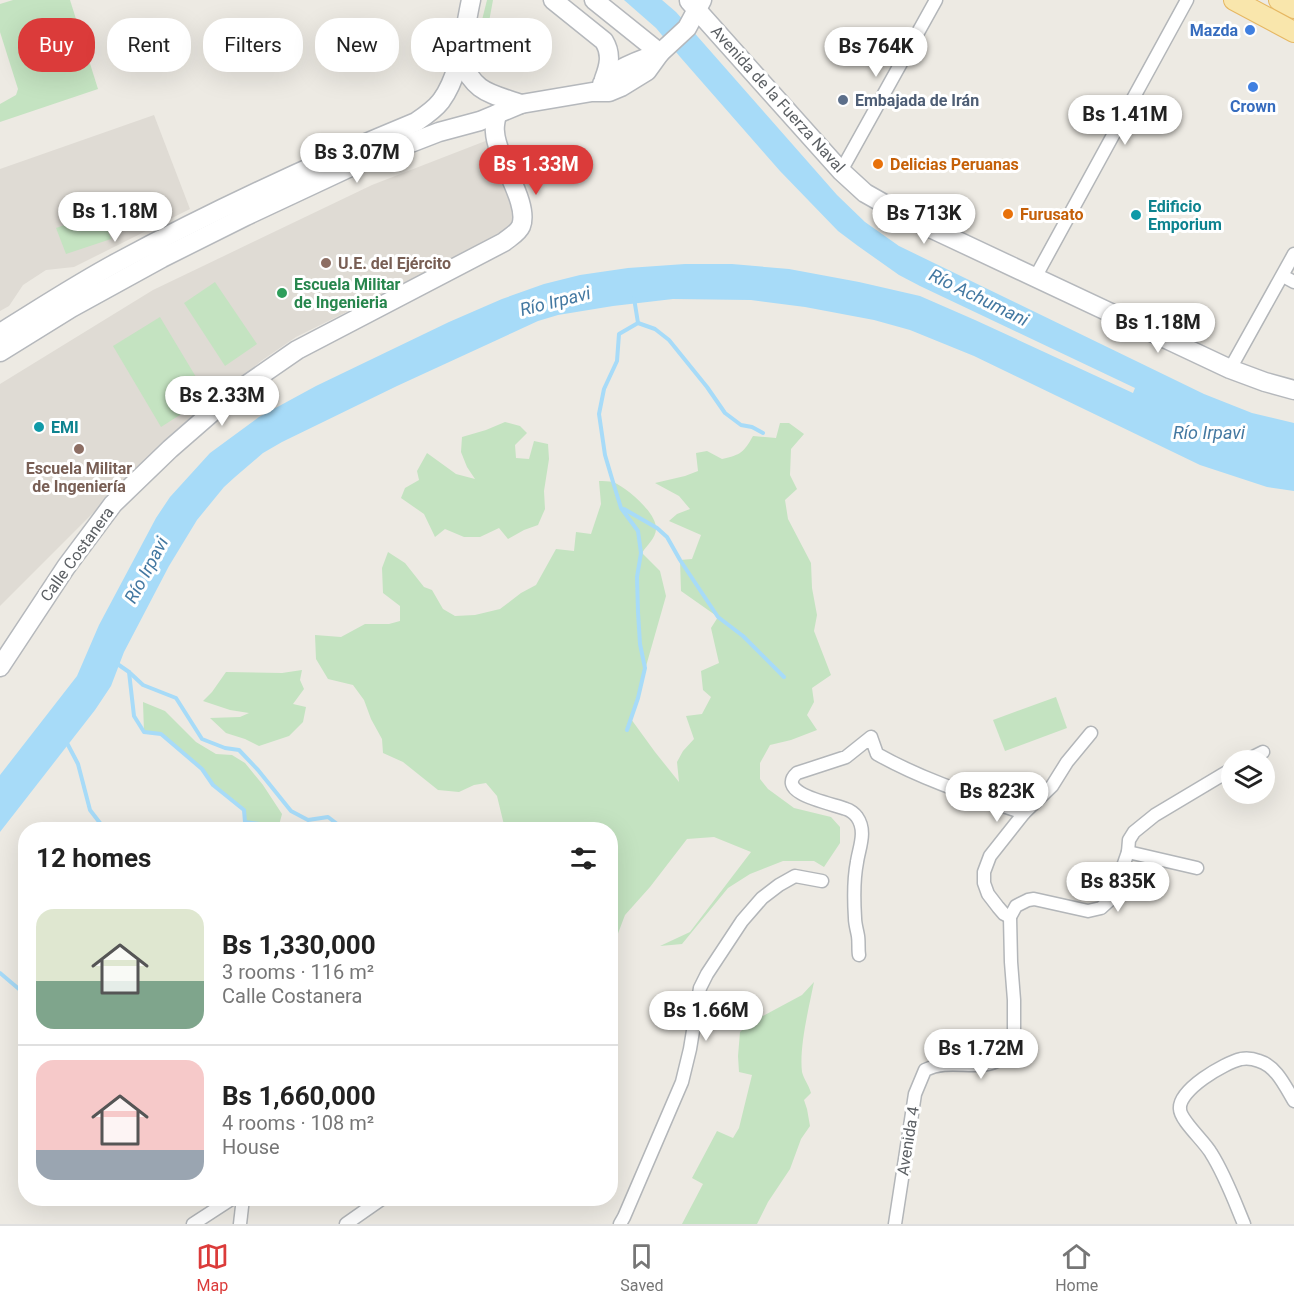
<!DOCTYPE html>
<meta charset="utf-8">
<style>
body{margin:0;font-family:Roboto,sans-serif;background:#f2f2f2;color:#222;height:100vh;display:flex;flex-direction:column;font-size:22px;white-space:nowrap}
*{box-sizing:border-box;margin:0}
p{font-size:20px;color:#767676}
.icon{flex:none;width:33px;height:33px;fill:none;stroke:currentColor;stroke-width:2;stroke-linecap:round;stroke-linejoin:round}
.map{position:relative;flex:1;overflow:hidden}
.panel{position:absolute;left:18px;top:822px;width:600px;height:384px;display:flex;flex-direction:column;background:#fff;border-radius:24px;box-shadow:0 6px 24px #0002}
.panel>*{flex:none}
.banner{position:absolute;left:18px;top:18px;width:600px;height:54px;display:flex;gap:12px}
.buttons{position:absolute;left:1221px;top:750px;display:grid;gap:12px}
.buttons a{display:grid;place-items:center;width:54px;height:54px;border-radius:50%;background:#fff;box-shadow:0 6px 24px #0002;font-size:30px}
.price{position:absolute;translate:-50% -51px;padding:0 14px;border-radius:21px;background:#fff;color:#222;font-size:20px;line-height:39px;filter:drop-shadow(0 2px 3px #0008)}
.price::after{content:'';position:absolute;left:50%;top:36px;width:18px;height:14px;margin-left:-9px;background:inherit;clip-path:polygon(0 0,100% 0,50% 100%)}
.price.on{background:#db3b3a;color:#fff}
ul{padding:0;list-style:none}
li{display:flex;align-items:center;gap:18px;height:150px;padding:0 18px}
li+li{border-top:2px solid #e0e0e0}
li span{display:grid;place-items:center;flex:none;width:168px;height:120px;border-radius:18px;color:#555}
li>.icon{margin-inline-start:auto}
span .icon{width:72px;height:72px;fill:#fffc;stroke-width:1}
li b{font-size:26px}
h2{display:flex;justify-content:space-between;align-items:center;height:72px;padding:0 18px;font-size:26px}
.chip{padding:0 21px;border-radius:24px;background:#fff;box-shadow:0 6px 24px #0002;font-size:21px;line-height:54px}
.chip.on{background:#db3b3a;color:#fff}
.dock{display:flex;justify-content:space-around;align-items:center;height:84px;border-top:2px solid #e0e0e0;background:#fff;font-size:16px;color:#767676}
.dock a{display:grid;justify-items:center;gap:3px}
.dock .on{color:#db3b3a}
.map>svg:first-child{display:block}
.education{fill:#dfdbd4}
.green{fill:#c4e3c1}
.water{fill:#a7dbf8}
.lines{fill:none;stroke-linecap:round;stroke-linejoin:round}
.stream{stroke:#a7dbf8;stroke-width:4}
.street-casing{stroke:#b3b6b9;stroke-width:15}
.secondary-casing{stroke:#b5b8bc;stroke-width:21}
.primary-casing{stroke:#e6b762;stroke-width:22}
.street{stroke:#fff;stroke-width:12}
.secondary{stroke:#fff;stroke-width:18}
.primary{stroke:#f9e6ac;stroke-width:20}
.shop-dot{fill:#3f7fe0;stroke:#fff;stroke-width:2}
.service-dot{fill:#5c6f8a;stroke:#fff;stroke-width:2}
.food-dot{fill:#e8710a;stroke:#fff;stroke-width:2}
.culture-dot{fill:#0f9aa8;stroke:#fff;stroke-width:2}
.education-dot{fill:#8d6e63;stroke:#fff;stroke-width:2}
.leisure-dot{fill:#2e9e5b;stroke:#fff;stroke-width:2}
.labels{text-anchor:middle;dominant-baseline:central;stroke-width:6;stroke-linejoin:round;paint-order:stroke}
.shop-label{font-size:16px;font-weight:bold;fill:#366cbe;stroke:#fff;text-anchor:end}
.street-label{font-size:16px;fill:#5b5f63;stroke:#fff}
.service-label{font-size:16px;font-weight:bold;fill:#4e5e75;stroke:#fff;text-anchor:start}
.food-label{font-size:16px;font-weight:bold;fill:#c56008;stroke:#fff;text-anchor:start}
.culture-label{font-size:16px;font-weight:bold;fill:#0d838f;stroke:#fff;text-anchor:start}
.education-label{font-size:16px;font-weight:bold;fill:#785e54;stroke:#fff;text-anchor:start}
.leisure-label{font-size:16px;font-weight:bold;fill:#27864d;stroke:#fff;text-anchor:start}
.water-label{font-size:18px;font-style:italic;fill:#4378a1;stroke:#fff}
</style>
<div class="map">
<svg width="1294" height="1224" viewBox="0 0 1294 1224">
<rect width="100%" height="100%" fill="#edeae3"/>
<g class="education">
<polygon points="154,115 190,209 74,267 46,270 23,285 9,306 0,311 0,169"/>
<polygon points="488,140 515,212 513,226 498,237 296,337 261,361 118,488 0,606 0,384 153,290 372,185"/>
</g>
<g class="green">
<polygon points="13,0 70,0 98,89 0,122 0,104 16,95 18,89 0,32 0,4"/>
<polygon points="487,0 493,0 486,38 493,43 495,68 482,69 475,65 474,60 475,48"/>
<polygon points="101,212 111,239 66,254 56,228"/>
<polygon points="215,282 257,344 225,366 184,303"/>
<polygon points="160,317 208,397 161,427 113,346"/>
<polygon points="505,422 520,426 527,433 515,445 516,458 529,459 534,441 548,444 549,459 544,491 545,509 538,525 524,530 508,539 499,528 480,537 464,537 445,529 435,537 424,514 401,498 405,488 419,480 417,471 427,453 456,474 475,479 467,467 461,452 462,437 486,430"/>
<path d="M780,423h9l15,11 -13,15 -1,26 7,14 -12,11 3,19 23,44 1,25 5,27 -3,16 17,44 -19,13 2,14 -7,13 10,15 -26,10 -21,5 -10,18v16l8,10 26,19 37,9 9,10v16l-16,24 -10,-6h-31l-33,13 -22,14 -46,56 -22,2 30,-14 61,-80 -37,-15 -27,2 -37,48 -25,28 -11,29 -3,2 -1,-116 -105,-1 -8,-33 -11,-13 -12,2 -15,7 -21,-2 -35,-28 -20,-9 -1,-14 -11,-20 -7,-19 -11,-15 -25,-6 -12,-20 -1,-24 26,2 24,-13h24l11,-3v-15l-17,-13 -1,-25 6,-16 17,11 19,24 8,3 11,19 12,7 20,-1 25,-6 21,-16 15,-8 20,-36 18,2 2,-19 15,2 10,-30 -2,-23c4,0 10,0 14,1 14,6 44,31 43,47 0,9 -10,17 -14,24l18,18 6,25 -35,123 24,33 24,30 -2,-20 6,-11 11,-12 -8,-23 16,-2 9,-17 -8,-7 -2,-19 18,-8 -8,-35 7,-11 -37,-26 -1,-31 12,-1 9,-24 -32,-14 8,-7 13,-5 -11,-13 -24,-13 30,-7 13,-5 -2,-18 11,-2 15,8c19,-4 22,-7 31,-23l23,2z"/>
<polygon points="302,670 300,680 304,689 293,704 306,707 303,722 289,736 259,746 245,739 226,733 210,718 240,717 249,713 230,710 203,701 212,692 226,672 282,673"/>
<polygon points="1056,697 1067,728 1005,751 993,720"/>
<polygon points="143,702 165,711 196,742 216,754 232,755 245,763 263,785 282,814 278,829 262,829 260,824 245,822 244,810 213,785 202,769 161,734 144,732"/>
<path d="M814,982c-5,25 -15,65 -12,90 2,8 7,13 9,21l-7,7 3,9 3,17 -9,13 -11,30 -22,33 -11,22h-75l21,-40 -11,-6 25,-47 16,7 6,-10 13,-53 -13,-3 -1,-16 2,-24 10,-9 52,-28z"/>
</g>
<polygon class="water" points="624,0 662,0 676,12 837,195 865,222 899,246 1204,394 1252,413 1294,423 1294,491 1267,487 1200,465 974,356 910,330 874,320 805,307 751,300 673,299 613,306 558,315 538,321 512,333 397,386 282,442 263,453 235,477 224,487 197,520 169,566 124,652 111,686 95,710 0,832 0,775 77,676 99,625 156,518 170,497 210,453 259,417 316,386 449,322 502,299 544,284 580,275 628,268 685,264 732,264 789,269 859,282 920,296 975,320 1133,393 1135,388 920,286 899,275 858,246 838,231 780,171 681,58 656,28"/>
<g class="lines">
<g class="stream">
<polyline points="638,323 655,329 669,340 707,387 725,413 741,425 752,427 763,433"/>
<polyline points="624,509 657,528 667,537 680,560 718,617 743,636 784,677"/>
<polyline points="116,663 129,672 134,716 144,732 161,734 202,769 213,785 244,810 245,822 260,824 262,830"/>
<polyline points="129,672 143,685 176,698 202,739 225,748 239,750 258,770 291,811 308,820 328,817 345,830"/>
<polyline points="627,730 638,698 645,668 640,644 638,612 637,577 641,553 638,531 621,508 613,482 605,455 599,414 604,389 617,361 619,334 638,323 634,298"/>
<polyline points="67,743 78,764 90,810 100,823 102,830"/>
<polyline points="0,973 26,995"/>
</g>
<g class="street-casing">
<g id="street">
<polyline points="841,171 936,0"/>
<polyline points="1036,276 1187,0"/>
<polyline points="1283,276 1294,282"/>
<polyline points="1230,369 1294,254"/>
<polyline points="1247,760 1263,752"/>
<polyline points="1128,852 1129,840 1134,832 1155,815 1232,769"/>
<polyline points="1010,917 1004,914 998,907 988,894 984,883 984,872 990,856 1024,813 1052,786 1067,762 1091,733"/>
<path d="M859,955c-1,-6 0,-13 -1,-19 -1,-6 -3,-12 -3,-18 -1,-16 -1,-41 2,-56 2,-14 10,-31 0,-45 -2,-3 -7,-7 -11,-8 -11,-5 -72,-15 -49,-36l49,-16 25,-20 6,17c46,26 97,42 147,59"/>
<polyline points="193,1224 233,1198"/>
<polyline points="240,1224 243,1198"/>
<polyline points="346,1224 383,1198"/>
<polyline points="620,1224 624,1217 682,1082 690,1049 700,988 707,974 742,921 762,898 779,885 795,876 822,881"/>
<path d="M895,1224l20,-130 10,-24c25,-12 49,1 72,-9 5,-1 9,-5 13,-7l4,-23v-31l-3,-38 -1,-45 6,-11 12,-6 6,-1 54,12 13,-3 11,-10 16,-46 69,16"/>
<path d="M1244,1224c-10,-24 -19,-49 -33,-71 -6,-11 -31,-33 -31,-44 -2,-19 44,-46 61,-50 5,-1 13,0 18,2 17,5 26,25 35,40"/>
</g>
</g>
<g class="secondary-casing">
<g id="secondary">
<path d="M553,0l51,41c8,13 5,25 0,38"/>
<polyline points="594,0 660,53"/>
<polyline points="689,1 841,171 865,193 911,219 1230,369 1265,382 1294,390"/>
<path d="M459,58c17,35 27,34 62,46"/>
<path d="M602,84c6,-13 43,-26 58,-31"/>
<path d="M0,333c39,-24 77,-49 118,-71 96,-52 196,-98 298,-140 9,-6 18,-12 25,-21 20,-27 23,-70 30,-101"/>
<polyline points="0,352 71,308 162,258 246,216 359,163 439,132 480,121 521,104 592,92 609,92 621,87 647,71 660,53 687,28 702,0"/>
<path d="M0,667l66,-100 47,-63 57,-55 62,-54 65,-45 207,-108c6,-5 14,-9 17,-16 9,-23 -25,-68 -26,-94 -1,-6 1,-13 2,-18"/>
</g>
</g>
<g class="primary-casing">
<g id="primary">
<polyline points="1234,0 1294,32"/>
<polyline points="1279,0 1294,8"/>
</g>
</g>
<use href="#street" class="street"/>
<use href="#secondary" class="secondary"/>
<use href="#primary" class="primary"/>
</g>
<g class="shop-dot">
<circle cx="1250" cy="30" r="6"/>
<circle cx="1253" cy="87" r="6"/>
</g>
<circle class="service-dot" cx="843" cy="100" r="6"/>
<g class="food-dot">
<circle cx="878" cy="164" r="6"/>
<circle cx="1008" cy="214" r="6"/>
</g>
<g class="culture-dot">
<circle cx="1136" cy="215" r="6"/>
<circle cx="39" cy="427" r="6"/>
</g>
<g class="education-dot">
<circle cx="326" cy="263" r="6"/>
<circle cx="79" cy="449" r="6"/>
</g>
<circle class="leisure-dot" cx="282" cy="293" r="6"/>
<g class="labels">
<g class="shop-label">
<text x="1238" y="30">Mazda</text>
<text x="1253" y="106" text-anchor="middle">Crown</text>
</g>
<g class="street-label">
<text transform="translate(778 99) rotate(48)">Avenida de la Fuerza Naval</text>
<text transform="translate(77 554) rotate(-54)">Calle Costanera</text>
<text transform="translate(908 1141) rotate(-81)">Avenida 4</text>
</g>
<g class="service-label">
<text x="855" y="100">Embajada de Irán</text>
</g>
<g class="food-label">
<text x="890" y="164">Delicias Peruanas</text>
<text x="1020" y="214">Furusato</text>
</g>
<g class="culture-label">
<text x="1148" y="206">Edificio<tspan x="1148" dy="18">Emporium</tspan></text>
<text x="51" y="427">EMI</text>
</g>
<g class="education-label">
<text x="338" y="263">U.E. del Ejército</text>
<text x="79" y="468" text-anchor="middle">Escuela Militar<tspan x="79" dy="18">de Ingeniería</tspan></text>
</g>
<g class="leisure-label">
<text x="294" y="284">Escuela Militar<tspan x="294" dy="18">de Ingenieria</tspan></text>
</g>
<g class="water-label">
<text transform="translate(979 297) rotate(26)">Río Achumani</text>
<text transform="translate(555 301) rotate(-14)">Río Irpavi</text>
<text x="1209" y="432">Río Irpavi</text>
<text transform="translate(146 570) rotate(-62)">Río Irpavi</text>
</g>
</g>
</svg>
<div class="buttons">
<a><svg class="icon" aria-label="layers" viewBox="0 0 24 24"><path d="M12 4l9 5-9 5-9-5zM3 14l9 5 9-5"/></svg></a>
</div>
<b class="price" style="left:876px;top:78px">Bs 764K</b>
<b class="price" style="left:1125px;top:146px">Bs 1.41M</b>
<b class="price" style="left:357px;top:184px">Bs 3.07M</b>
<b class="price on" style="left:536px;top:196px">Bs 1.33M</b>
<b class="price" style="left:115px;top:243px">Bs 1.18M</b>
<b class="price" style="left:924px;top:245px">Bs 713K</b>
<b class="price" style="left:1158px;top:354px">Bs 1.18M</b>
<b class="price" style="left:222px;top:427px">Bs 2.33M</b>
<b class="price" style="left:997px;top:823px">Bs 823K</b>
<b class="price" style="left:1118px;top:913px">Bs 835K</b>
<b class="price" style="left:706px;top:1042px">Bs 1.66M</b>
<b class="price" style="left:981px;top:1080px">Bs 1.72M</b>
<div class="banner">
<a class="chip on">Buy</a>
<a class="chip">Rent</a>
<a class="chip">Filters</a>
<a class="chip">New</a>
<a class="chip">Apartment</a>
</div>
<section class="panel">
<h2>12 homes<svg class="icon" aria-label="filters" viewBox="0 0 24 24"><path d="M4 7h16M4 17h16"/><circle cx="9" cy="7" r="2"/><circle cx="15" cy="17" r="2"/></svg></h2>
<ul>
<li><span style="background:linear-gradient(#dfe7d0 60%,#7fa58c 0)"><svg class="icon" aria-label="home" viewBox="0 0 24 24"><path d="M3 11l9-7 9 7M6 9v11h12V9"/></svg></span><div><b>Bs 1,330,000</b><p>3 rooms · 116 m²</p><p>Calle Costanera</p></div></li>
<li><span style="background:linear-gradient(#f6c9c9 75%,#9aa5b1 0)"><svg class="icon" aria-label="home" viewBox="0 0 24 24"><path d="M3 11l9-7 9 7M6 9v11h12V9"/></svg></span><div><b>Bs 1,660,000</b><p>4 rooms · 108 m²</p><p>House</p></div></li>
</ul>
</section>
</div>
<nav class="dock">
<a class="on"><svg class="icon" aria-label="map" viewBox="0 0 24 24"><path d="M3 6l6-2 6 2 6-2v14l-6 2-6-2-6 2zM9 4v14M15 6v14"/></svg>Map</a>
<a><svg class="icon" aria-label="saved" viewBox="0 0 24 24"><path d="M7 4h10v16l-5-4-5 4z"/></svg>Saved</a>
<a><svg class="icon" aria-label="home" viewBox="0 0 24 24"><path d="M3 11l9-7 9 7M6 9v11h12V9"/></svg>Home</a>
</nav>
